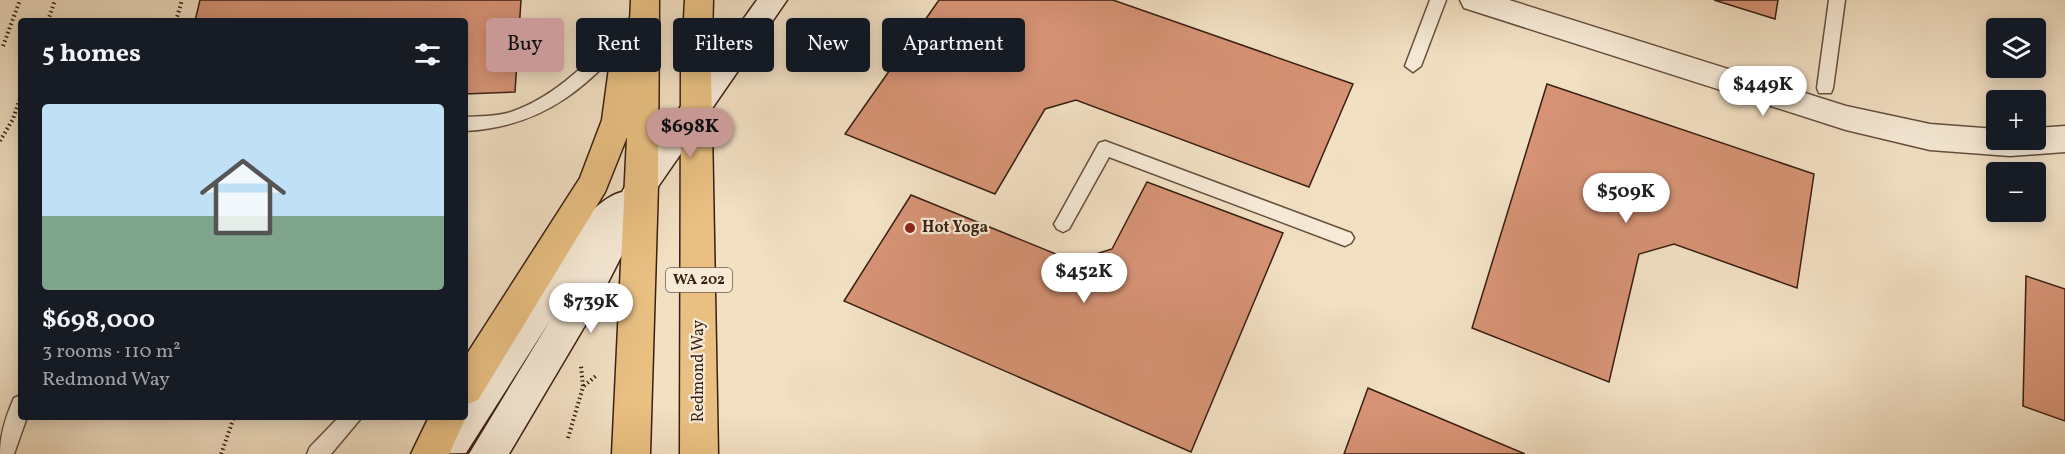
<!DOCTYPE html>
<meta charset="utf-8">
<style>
body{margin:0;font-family:Vollkorn,serif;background:#242831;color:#f1f3f6;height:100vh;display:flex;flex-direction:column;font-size:22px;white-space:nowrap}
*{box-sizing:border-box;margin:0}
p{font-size:20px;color:#9ea1a6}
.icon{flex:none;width:33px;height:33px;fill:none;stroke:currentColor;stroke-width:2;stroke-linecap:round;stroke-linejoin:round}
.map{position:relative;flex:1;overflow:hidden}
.details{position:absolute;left:18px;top:18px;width:450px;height:402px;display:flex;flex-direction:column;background:#171b24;border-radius:6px;box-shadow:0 3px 15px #0003}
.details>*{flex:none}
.guide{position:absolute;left:486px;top:18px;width:570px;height:54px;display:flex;gap:12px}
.tools{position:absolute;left:1986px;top:18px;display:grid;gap:12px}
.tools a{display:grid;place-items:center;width:60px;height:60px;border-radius:6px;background:#171b24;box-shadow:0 3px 15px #0003;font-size:30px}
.price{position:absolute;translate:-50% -51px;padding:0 14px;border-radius:21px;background:#fff;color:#222;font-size:20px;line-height:39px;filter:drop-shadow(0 2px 3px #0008)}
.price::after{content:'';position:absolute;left:50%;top:36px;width:18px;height:14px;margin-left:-9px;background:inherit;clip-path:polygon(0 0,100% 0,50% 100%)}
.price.on{background:#c59692;color:#111}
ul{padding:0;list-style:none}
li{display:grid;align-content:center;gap:12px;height:318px;padding:0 24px}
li+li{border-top:2px solid #363941}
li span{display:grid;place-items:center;height:186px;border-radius:6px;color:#555}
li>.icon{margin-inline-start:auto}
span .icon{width:108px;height:108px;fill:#fffc;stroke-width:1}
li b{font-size:26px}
h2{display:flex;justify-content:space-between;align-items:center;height:72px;padding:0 24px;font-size:26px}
.tag{padding:0 21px;border-radius:6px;background:#171b24;box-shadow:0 3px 15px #0003;font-size:21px;line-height:54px}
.tag.on{background:#c59692;color:#111}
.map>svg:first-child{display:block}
.building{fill:#d69375;stroke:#381f13;stroke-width:1.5}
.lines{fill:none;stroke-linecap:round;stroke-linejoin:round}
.lane-casing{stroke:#664f3f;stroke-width:3}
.street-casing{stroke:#664f3f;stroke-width:3}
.secondary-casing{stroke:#381f13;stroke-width:3}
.primary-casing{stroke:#381f13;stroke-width:3}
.path{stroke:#381f13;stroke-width:4;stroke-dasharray:1.5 3;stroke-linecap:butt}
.lane{fill:#f7ebd8;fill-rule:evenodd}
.street{fill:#f7ebd8;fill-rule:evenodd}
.secondary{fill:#f7ebd8;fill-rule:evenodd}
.primary{fill:#e9c082;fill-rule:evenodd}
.poi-dot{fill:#8f2418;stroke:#f7ebd8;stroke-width:2}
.labels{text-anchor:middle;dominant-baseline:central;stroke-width:4.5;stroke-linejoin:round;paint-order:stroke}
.shield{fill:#f7ebd8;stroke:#715c4e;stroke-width:1.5}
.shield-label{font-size:15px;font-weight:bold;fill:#381f13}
.poi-label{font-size:16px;font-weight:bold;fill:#381f13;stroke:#f7ebd8;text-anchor:start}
.street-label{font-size:16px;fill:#381f13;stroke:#f7ebd8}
</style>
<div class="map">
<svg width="2065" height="454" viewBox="0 0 2065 454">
<rect width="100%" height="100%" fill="#f2e0c3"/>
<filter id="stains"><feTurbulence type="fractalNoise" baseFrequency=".00333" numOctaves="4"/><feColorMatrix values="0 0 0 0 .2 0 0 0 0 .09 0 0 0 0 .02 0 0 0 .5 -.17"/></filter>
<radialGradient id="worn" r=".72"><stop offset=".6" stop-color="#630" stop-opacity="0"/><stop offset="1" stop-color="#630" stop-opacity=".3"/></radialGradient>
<g class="building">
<polygon points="200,0 521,0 515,92 465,94 465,21 195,21"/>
<polygon points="939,0 1113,0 1353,84 1309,187 1076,100 1045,109 995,194 845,134"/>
<polygon points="1714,0 1778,0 1775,19"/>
<polygon points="1547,84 1814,174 1797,288 1674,244 1639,254 1609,382 1472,328"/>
<polygon points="1147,182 1283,233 1191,452 844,301 911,195 1073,261 1112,249"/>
<polygon points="2026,276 2065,289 2065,421 2023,406"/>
<polygon points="1368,388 1525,454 1344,454"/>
</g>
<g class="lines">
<g class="lane-casing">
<g id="lane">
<polygon points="1430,0 1446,0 1421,66 1413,72 1405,66"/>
<polygon points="1829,0 1845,0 1833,88 1831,93 1819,93 1817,88"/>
<path d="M645,6l8,6 -2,4c-57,62 -96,110 -186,115v-14c15,-1 31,0 46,-5 53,-18 91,-65 128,-104z"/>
<polygon points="1105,141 1351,233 1354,238 1351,243 1345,246 1109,157 1069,229 1063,232 1057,229 1054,224 1057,219 1099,143"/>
<path d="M21,395v22h6l-13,37h-14c0,-20 6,-38 14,-56z"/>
<polygon points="339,417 362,417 331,454 307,454 310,447"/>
</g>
</g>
<g class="street-casing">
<polygon id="street" points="1460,0 1509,0 1846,106 1930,124 1996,129 1996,140 2036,140 2036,128 2065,126 2065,152 2010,156 1930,150 1846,130 1464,8"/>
</g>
<g class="secondary-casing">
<path id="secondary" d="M757,0h30l-134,194 -60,118 -84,142h-40l82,-135 -85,134 -46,1 6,-12 22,-25h17v-26c28,-43 111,-190 157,-199l9,-16z"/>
</g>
<g class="primary-casing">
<g id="primary">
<polygon points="631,0 659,0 658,185 650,454 612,454 627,137 605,192 478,400 465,405 465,357 580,178 602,120 609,68 623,49 629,47"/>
<polygon points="685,0 713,0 711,72 718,454 680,454 681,72"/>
<polygon points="465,414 466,417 449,454 411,454 429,417 465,417"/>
</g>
</g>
<g class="path">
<polyline points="48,21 55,0"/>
<polyline points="176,21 182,0"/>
<polyline points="3,46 20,0"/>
<polyline points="0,141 13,119 21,96"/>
<polyline points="584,386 597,375"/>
<polyline points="568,438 583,387 581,366"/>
<polyline points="221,454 234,417"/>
</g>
<use href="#lane" class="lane"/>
<use href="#street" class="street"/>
<use href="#secondary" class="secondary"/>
<use href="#primary" class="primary"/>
</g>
<circle class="poi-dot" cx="910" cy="228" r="6"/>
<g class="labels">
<rect class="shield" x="666" y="268" width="66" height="24" rx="4.5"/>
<g class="shield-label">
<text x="699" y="280">WA 202</text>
</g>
<g class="poi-label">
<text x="922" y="228">Hot Yoga</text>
</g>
<g class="street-label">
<text transform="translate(699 371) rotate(-90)">Redmond Way</text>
</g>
</g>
<rect width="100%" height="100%" filter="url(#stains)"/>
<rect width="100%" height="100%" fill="url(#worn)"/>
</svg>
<div class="tools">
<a><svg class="icon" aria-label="layers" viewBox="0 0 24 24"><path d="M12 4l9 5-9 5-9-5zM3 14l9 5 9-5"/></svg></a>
<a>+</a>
<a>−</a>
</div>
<b class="price" style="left:1763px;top:117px">$449K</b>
<b class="price on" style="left:690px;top:159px">$698K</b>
<b class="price" style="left:1626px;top:224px">$509K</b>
<b class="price" style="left:1084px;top:304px">$452K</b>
<b class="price" style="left:591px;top:334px">$739K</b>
<div class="guide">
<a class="tag on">Buy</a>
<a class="tag">Rent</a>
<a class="tag">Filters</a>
<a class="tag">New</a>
<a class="tag">Apartment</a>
</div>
<section class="details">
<h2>5 homes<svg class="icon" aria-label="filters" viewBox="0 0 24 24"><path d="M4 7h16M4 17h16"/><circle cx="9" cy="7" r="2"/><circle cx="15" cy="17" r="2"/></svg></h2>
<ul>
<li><span style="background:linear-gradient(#bfe0f5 60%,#7fa58c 0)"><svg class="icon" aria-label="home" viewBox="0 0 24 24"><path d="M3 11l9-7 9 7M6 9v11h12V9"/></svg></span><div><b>$698,000</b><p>3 rooms · 110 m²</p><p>Redmond Way</p></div></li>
</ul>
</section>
</div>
